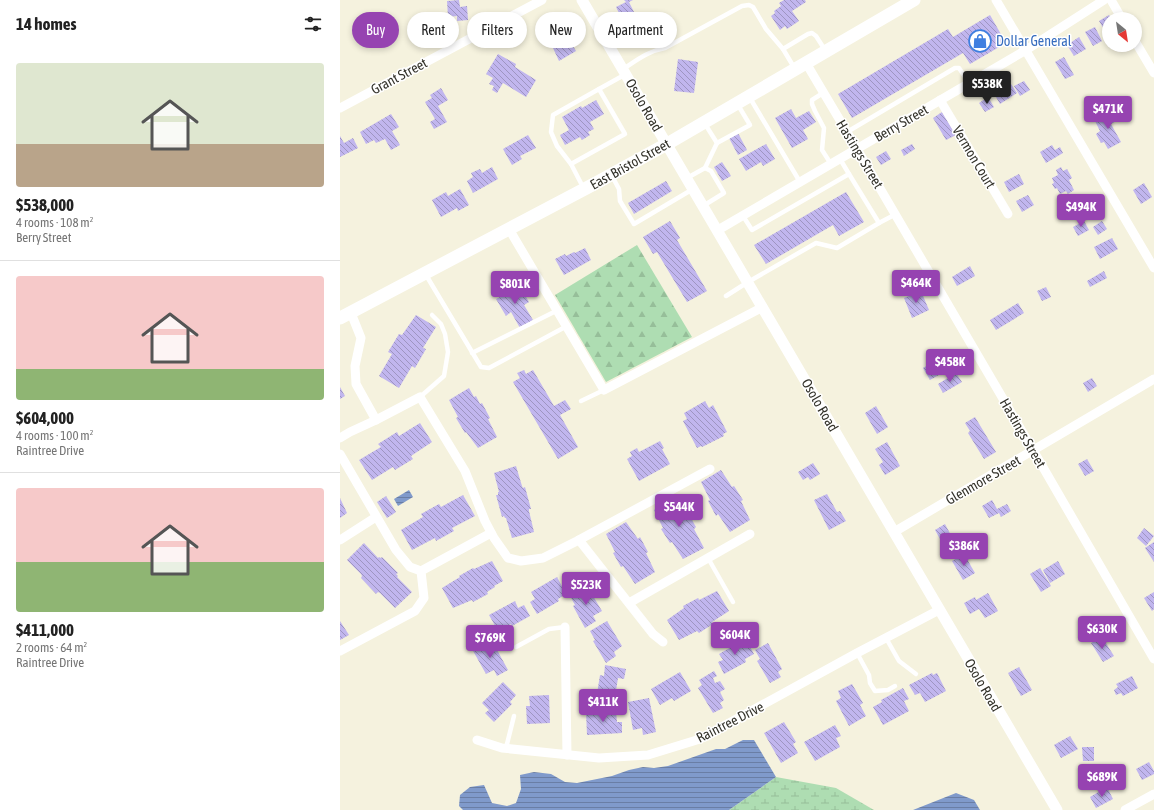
<!DOCTYPE html>
<meta charset="utf-8">
<style>
body{margin:0;font-family:"Asap Condensed",sans-serif;background:#f2f2f2;color:#222;height:100vh;display:flex;flex-direction:column;font-size:15px;white-space:nowrap}
*{box-sizing:border-box;margin:0}
p{font-size:13px;color:#767676}
.icon{flex:none;width:22px;height:22px;fill:none;stroke:currentColor;stroke-width:2;stroke-linecap:round;stroke-linejoin:round}
.map{position:relative;flex:1;overflow:hidden}
.details{display:flex;flex-direction:column;background:#fff;width:340px}
.details>*{flex:none}
.guide{position:absolute;left:12px;top:12px;width:380px;height:36px;display:flex;gap:8px}
.needle{width:26px;rotate:150deg}
.tools{position:absolute;left:762px;top:12px;display:grid;gap:8px}
.tools a{display:grid;place-items:center;width:40px;height:40px;border-radius:50%;background:#fff;box-shadow:0 2px 6px #0003;font-size:20px}
.price{position:absolute;translate:-50% -34px;padding:0 9px;border-radius:4px;background:#9643b1;color:#fff;font-size:13px;line-height:26px;filter:drop-shadow(0 1px 2px #0008)}
.price::after{content:'';position:absolute;left:50%;top:24px;width:12px;height:9px;margin-left:-6px;background:inherit;clip-path:polygon(0 0,100% 0,50% 100%)}
.price.current{background:#222;color:#fff}
ul{padding:0;list-style:none}
li{display:grid;align-content:center;gap:8px;height:212px;padding:0 16px}
li+li{border-top:1px solid #e0e0e0}
li span{display:grid;place-items:center;height:124px;border-radius:4px;color:#555}
li>.icon{margin-inline-start:auto}
span .icon{width:72px;height:72px;fill:#fffc;stroke-width:1}
li b{font-size:17px}
h2{display:flex;justify-content:space-between;align-items:center;height:48px;padding:0 16px;font-size:17px}
.pill{padding:0 14px;border-radius:18px;background:#fff;box-shadow:0 2px 6px #0003;font-size:14px;line-height:36px}
.pill.current{background:#9643b1;color:#fff}
main{display:flex;flex:1;min-height:0}
.map>svg:first-child{display:block}
.forest{fill:url(#forest-firs)}
.wetland{fill:url(#wetland-marsh)}
.water{fill:url(#water-rules)}
.building{fill:url(#building-back-hatch)}
.lines{fill:none;stroke-linecap:round;stroke-linejoin:round}
.service{stroke:#fff;stroke-width:4.5}
.minor{stroke:#fff;stroke-width:9}
.tertiary{stroke:#fff;stroke-width:11}
.secondary{stroke:#fff;stroke-width:13}
.labels{text-anchor:middle;dominant-baseline:central;stroke-width:3;stroke-linejoin:round;paint-order:stroke}
.shop-label{font-size:14px;fill:#366cbe;stroke:#fff;text-anchor:start}
.street-label{font-size:14px;fill:#34332b;stroke:#fff}
</style>
<main>
<section class="details">
<h2>14 homes<svg class="icon" aria-label="filters" viewBox="0 0 24 24"><path d="M4 7h16M4 17h16"/><circle cx="9" cy="7" r="2"/><circle cx="15" cy="17" r="2"/></svg></h2>
<ul>
<li><span style="background:linear-gradient(#dfe7d0 65%,#b9a48a 0)"><svg class="icon" aria-label="home" viewBox="0 0 24 24"><path d="M3 11l9-7 9 7M6 9v11h12V9"/></svg></span><div><b>$538,000</b><p>4 rooms · 108 m²</p><p>Berry Street</p></div></li>
<li><span style="background:linear-gradient(#f6c9c9 75%,#8fb573 0)"><svg class="icon" aria-label="home" viewBox="0 0 24 24"><path d="M3 11l9-7 9 7M6 9v11h12V9"/></svg></span><div><b>$604,000</b><p>4 rooms · 100 m²</p><p>Raintree Drive</p></div></li>
<li><span style="background:linear-gradient(#f6c9c9 60%,#8fb573 0)"><svg class="icon" aria-label="home" viewBox="0 0 24 24"><path d="M3 11l9-7 9 7M6 9v11h12V9"/></svg></span><div><b>$411,000</b><p>2 rooms · 64 m²</p><p>Raintree Drive</p></div></li>
</ul>
</section>
<div class="map">
<svg width="814" height="810" viewBox="0 0 814 810">
<defs>
<pattern id="forest-firs" width="22" height="20" patternUnits="userSpaceOnUse"><rect width="22" height="20" fill="#aeddb2"/><path d="M5 1l3.5 6h-7zM16 11l3.5 6h-7z" fill="#96be99"/></pattern>
<pattern id="wetland-marsh" width="20" height="14" patternUnits="userSpaceOnUse"><rect width="20" height="14" fill="#aeddb2"/><path d="M1 5h8M5 5V1M11 12h8M15 12V8" fill="none" stroke="#96be99"/></pattern>
<pattern id="water-rules" width="6" height="5" patternUnits="userSpaceOnUse"><rect width="6" height="5" fill="#809acb"/><path d="M0 2.5h6" fill="none" stroke="#6a7ea5"/></pattern>
<pattern id="building-back-hatch" width="6" height="6" patternUnits="userSpaceOnUse"><rect width="6" height="6" fill="#c1b6ee"/><path d="M-1 5l2 2M0 0l6 6M5-1l2 2" fill="none" stroke="#9e95c1"/></pattern>
</defs>
<rect width="100%" height="100%" fill="#f5f2de"/>
<polygon class="forest" points="297,245 352,337 266,382 215,295"/>
<polygon class="wetland" points="436,777 496,788 534,810 389,810"/>
<g class="water">
<polygon points="69,490 73,497 58,506 54,499"/>
<polygon points="403,740 414,740 436,777 389,810 123,810 119,806 120,795 130,787 144,785 152,803 167,806 176,803 181,789 180,775 194,772 211,774 225,782 237,783 272,776 289,770 303,767 314,768 328,766 376,749 385,749"/>
<polygon points="616,793 634,800 640,810 573,810"/>
</g>
<g class="building">
<polygon points="119,0 120,7 127,6 128,20 117,21 117,16 108,17 107,1"/>
<polygon points="284,0 293,0 289,2 295,14 283,21 276,7 286,2"/>
<polygon points="444,0 465,0 466,2 452,11 459,21 447,29 445,26 440,30 431,16 435,13 434,11 441,6 439,3"/>
<polygon points="218,15 227,29 214,37 211,32 205,35 199,26"/>
<polygon points="650,15 666,43 630,64 623,53 512,118 498,94 608,29 613,37"/>
<polygon points="769,15 772,19 769,19 769,37 759,21"/>
<polygon points="755,27 762,41 753,46 745,32"/>
<polygon points="739,37 746,49 734,56 727,45"/>
<polygon points="231,38 235,45 233,46 236,51 219,61 213,48"/>
<polygon points="158,54 176,64 175,67 196,80 186,97 163,83 157,93 152,90 154,86 149,84 153,78 146,74"/>
<polygon points="724,57 734,75 725,79 715,62"/>
<polygon points="338,59 358,62 354,93 334,91"/>
<polygon points="684,81 690,90 680,96 674,86"/>
<polygon points="662,83 665,88 671,84 677,93 660,104 652,90"/>
<polygon points="101,88 108,100 98,106 107,122 94,129 90,122 95,119 85,102 92,98 90,95"/>
<polygon points="648,97 654,107 645,112 639,103"/>
<polygon points="256,100 264,114 250,122 254,129 248,132 250,135 242,140 240,137 225,145 220,135 229,130 222,117 241,106 242,108"/>
<polygon points="451,109 456,118 469,111 476,122 463,130 468,139 452,148 435,118"/>
<polygon points="773,111 778,120 771,124 781,142 768,149 764,142 761,143 756,134 760,131 755,121"/>
<polygon points="602,112 616,135 606,140 593,118"/>
<polygon points="51,114 59,127 52,131 60,145 51,150 45,139 36,143 34,140 26,144 20,132"/>
<polygon points="398,133 407,150 398,155 389,138"/>
<polygon points="188,135 196,148 180,156 182,159 172,165 163,149"/>
<polygon points="0,136 4,143 13,138 18,148 0,157"/>
<polygon points="426,144 435,159 423,166 421,162 406,171 399,159"/>
<polygon points="572,144 575,149 564,156 561,150"/>
<polygon points="712,145 715,150 720,147 723,153 706,163 700,152"/>
<polygon points="546,151 551,159 541,165 536,157"/>
<polygon points="382,162 391,176 382,181 374,167"/>
<polygon points="152,167 158,179 133,193 127,181 133,177 131,173 140,169 142,173"/>
<polygon points="721,167 723,171 727,169 732,178 729,180 734,190 728,194 726,191 720,194 717,188 715,189 712,184 714,183 712,178 718,175 716,170"/>
<polygon points="679,174 684,184 669,192 664,182"/>
<polygon points="326,181 332,191 294,214 288,203"/>
<polygon points="804,183 812,197 801,204 793,190"/>
<polygon points="120,189 129,205 118,211 117,208 101,217 92,200 106,192 108,196"/>
<polygon points="506,192 524,222 499,236 493,225 426,264 414,245"/>
<polygon points="735,194 740,203 754,195 759,206 736,218 731,210 728,212 722,201"/>
<polygon points="688,195 694,205 682,212 676,201"/>
<polygon points="330,221 340,238 337,240 367,291 347,302 317,252 313,254 303,237"/>
<polygon points="744,221 749,230 738,236 733,227"/>
<polygon points="762,221 767,229 758,235 753,227"/>
<polygon points="772,238 778,249 760,259 754,247"/>
<polygon points="245,248 251,260 224,275 215,259 225,254 226,256 234,252 235,253"/>
<polygon points="630,266 635,276 617,286 612,277"/>
<polygon points="764,271 767,278 750,287 747,281"/>
<polygon points="171,285 174,288 179,285 189,302 184,305 193,320 180,328 171,312 166,316 156,299 162,296 159,292"/>
<polygon points="706,287 711,297 702,301 697,291"/>
<polygon points="581,291 589,310 572,318 564,298"/>
<polygon points="678,303 684,313 656,330 650,320"/>
<polygon points="76,315 96,327 83,348 86,349 75,368 72,366 59,388 39,376 52,354 48,352 59,334 62,335"/>
<polygon points="605,355 613,367 590,380 583,368"/>
<polygon points="184,370 186,374 193,370 214,406 225,400 231,409 220,415 238,447 218,459 173,382 180,378 177,373"/>
<polygon points="616,373 622,382 603,393 598,384"/>
<polygon points="752,378 757,386 748,392 743,383"/>
<polygon points="0,387 5,396 0,399"/>
<polygon points="129,388 134,397 136,396 140,404 142,403 150,418 148,419 157,437 138,448 126,432 125,433 116,418 118,417 109,400"/>
<polygon points="365,401 369,408 373,405 387,432 383,434 384,436 362,447 361,446 357,448 343,421 347,419 344,413"/>
<polygon points="536,406 548,427 537,434 525,413"/>
<polygon points="635,417 656,452 644,459 628,433 630,431 625,423"/>
<polygon points="80,423 92,442 71,456 73,459 55,470 53,467 32,480 19,460 41,447 38,444 57,432 59,436"/>
<polygon points="320,441 324,448 322,449 330,464 299,481 287,459 292,456 290,452 297,448 299,452"/>
<polygon points="547,442 560,466 545,475 539,465 543,462 535,449"/>
<polygon points="747,459 754,471 745,476 738,464"/>
<polygon points="473,463 480,474 470,480 468,477 463,480 458,472"/>
<polygon points="176,466 182,486 183,488 185,487 191,509 189,509 189,511 194,532 172,538 166,518 165,518 164,516 162,517 156,495 158,495 158,492 159,492 154,473"/>
<polygon points="381,470 392,487 394,486 403,500 401,501 410,520 390,532 378,514 376,516 368,501 370,500 361,482"/>
<polygon points="487,494 497,512 500,511 506,521 489,530 474,500"/>
<polygon points="123,495 135,516 112,528 114,531 96,541 95,538 72,550 61,530 83,517 81,514 99,504 101,507"/>
<polygon points="46,496 56,512 47,518 37,502"/>
<polygon points="0,498 7,513 0,518"/>
<polygon points="335,498 346,514 348,513 356,527 354,529 364,548 343,559 332,542 330,543 321,529 323,528 314,510"/>
<polygon points="652,500 657,509 667,504 671,511 661,517 659,513 649,518 642,506"/>
<polygon points="286,522 298,539 300,537 308,552 306,553 315,572 295,584 283,566 281,567 273,553 275,552 266,534"/>
<polygon points="605,524 615,543 605,548 595,530"/>
<polygon points="804,528 814,536 806,546 797,538"/>
<polygon points="814,542 814,562 805,548"/>
<polygon points="24,543 38,558 39,557 41,558 42,557 58,573 56,574 58,576 57,577 72,592 55,608 40,593 38,592 36,594 21,578 22,576 21,574 7,560"/>
<polygon points="624,554 635,573 623,580 612,561"/>
<polygon points="152,561 163,581 154,586 155,587 147,592 148,594 133,602 132,600 113,608 102,588 120,577 119,576 133,568 134,569"/>
<polygon points="718,561 725,574 710,583 703,570"/>
<polygon points="700,568 711,586 701,592 690,574"/>
<polygon points="217,577 226,594 218,599 219,601 197,614 190,602 195,599 191,592"/>
<polygon points="247,586 262,611 253,616 256,621 245,628 233,606 235,605 230,596"/>
<polygon points="377,591 389,611 372,622 373,624 359,633 357,631 339,640 327,620 344,608 343,606 358,598 359,600"/>
<polygon points="814,592 814,609 812,611 804,598"/>
<polygon points="648,593 658,611 645,618 639,609 630,614 624,603 635,597 636,600"/>
<polygon points="175,601 178,608 184,605 190,616 172,626 171,624 158,631 149,615"/>
<polygon points="0,621 9,635 0,640"/>
<polygon points="267,621 282,646 274,652 276,656 266,663 253,641 255,640 250,631"/>
<polygon points="404,636 414,654 405,659 406,662 384,674 378,662 383,660 379,654 402,641 401,638"/>
<polygon points="762,637 774,656 763,662 751,643"/>
<polygon points="149,640 154,649 156,648 168,670 157,676 154,670 146,674 132,649"/>
<polygon points="428,643 442,669 438,672 441,677 430,683 417,661 420,659 415,650"/>
<polygon points="265,665 286,669 284,679 278,678 275,697 270,696 269,702 256,700 260,675 264,676"/>
<polygon points="679,667 692,690 681,696 668,673"/>
<polygon points="374,671 377,676 373,678 375,683 380,681 385,689 380,692 384,700 380,703 383,708 373,713 358,688 362,685 359,680"/>
<polygon points="340,672 351,691 334,701 332,698 320,705 311,689"/>
<polygon points="592,673 593,675 597,673 606,691 585,702 580,693 575,695 569,685"/>
<polygon points="792,676 798,688 783,696 781,693 776,695 774,690 778,687 776,684"/>
<polygon points="163,682 176,695 170,702 172,704 154,722 145,713 149,710 142,703"/>
<polygon points="512,684 523,703 520,705 526,716 509,726 496,701 501,698 498,691"/>
<polygon points="563,688 569,699 564,701 569,711 543,725 533,707 542,702 541,700"/>
<polygon points="209,695 210,723 187,724 186,706 190,706 189,696"/>
<polygon points="309,698 316,732 303,735 302,728 293,730 288,702"/>
<polygon points="276,711 277,722 282,722 282,733 247,735 246,712"/>
<polygon points="444,722 456,742 453,744 458,753 441,763 424,733"/>
<polygon points="495,725 501,736 496,738 500,747 475,761 464,742"/>
<polygon points="730,736 738,749 721,758 714,745"/>
<polygon points="742,747 754,747 754,761 743,761"/>
<polygon points="809,762 814,771 814,774 802,780 796,769"/>
<polygon points="767,787 773,799 756,808 750,797"/>
</g>
<g class="lines">
<g class="service">
<polyline points="443,49 468,34 472,33 476,36 485,50"/>
<path d="M283,69c14,-9 25,-18 42,-21l77,-42 7,-1 4,2 13,22 17,20 12,20"/>
<polyline points="483,93 472,100 472,104 475,111 484,128 482,150 491,164"/>
<polyline points="410,98 460,182"/>
<polyline points="507,132 615,68 619,68 629,83"/>
<polyline points="377,143 410,125 398,105"/>
<polyline points="231,164 217,146 211,132 213,115 259,89"/>
<polyline points="509,174 539,223 556,214"/>
<polyline points="272,176 279,189 280,201 294,224 353,189"/>
<polyline points="347,178 365,168 377,143 365,124"/>
<polyline points="244,189 231,164 285,134 259,89 286,74"/>
<polyline points="363,206 384,193 371,171 365,168"/>
<polyline points="403,216 412,230 509,174 500,159"/>
<polyline points="86,275 141,367 149,368 227,326"/>
<polyline points="386,296 408,282 476,243 497,248 539,223"/>
<polyline points="132,353 218,310"/>
<polyline points="80,397 104,376 108,352 105,334 101,324 92,315"/>
<polyline points="241,401 264,390"/>
<polyline points="368,558 393,602"/>
<polyline points="546,638 559,661 576,674"/>
<polyline points="176,647 209,629 225,627"/>
<polyline points="517,653 529,675 530,683 535,691 548,690 555,686"/>
<polyline points="166,748 174,716"/>
</g>
<g class="minor">
<polyline points="656,0 814,268"/>
<polyline points="771,0 782,19"/>
<polyline points="795,41 814,73"/>
<polyline points="466,63 517,149 693,450 814,659"/>
<polyline points="600,100 668,214"/>
<polyline points="0,108 202,0"/>
<polyline points="169,229 264,390 423,307"/>
<polyline points="378,230 686,50 764,0"/>
<polyline points="11,313 21,338 15,366 16,384 36,420 80,397 125,471 145,521 154,538 168,558 181,561 203,558 237,541 370,469"/>
<polyline points="0,438 10,432 36,420"/>
<polyline points="0,454 56,550 70,567 81,571"/>
<polyline points="554,532 814,379"/>
<polyline points="0,540 36,517"/>
<polyline points="239,540 313,634 323,642"/>
<polyline points="289,603 410,534"/>
<polyline points="225,627 227,755"/>
<polyline points="0,651 75,611 84,598 81,571 151,533"/>
<polyline points="137,740 162,748 259,758 308,755 360,739 517,653 599,610"/>
<polyline points="785,810 814,794"/>
</g>
<polyline class="tertiary" points="242,0 717,810"/>
<polyline class="secondary" points="0,318 256,183 327,144 574,0"/>
</g>
<defs>
<g id="shop-ring" transform="scale(1.15)"><circle r="9.5" fill="#fff" stroke="#3f7fe0" stroke-width="1.5"/><path d="M-5-2.5h2.3a2.7 3.5 0 0 1 5.4 0H5L5.5 6h-11ZM-1.5-2.5h3a1.5 2.3 0 0 0-3 0Z" fill="#3f7fe0"/></g>
</defs>
<g fill-rule="evenodd">
<use href="#shop-ring" x="640" y="41"/>
</g>
<g class="labels">
<g class="shop-label">
<text x="656" y="41">Dollar General</text>
</g>
<g class="street-label">
<text transform="translate(59 76) rotate(-28)">Grant Street</text>
<text transform="translate(304 105) rotate(60)">Osolo Road</text>
<text transform="translate(561 123) rotate(-30)">Berry Street</text>
<text transform="translate(520 154) rotate(59)">Hastings Street</text>
<text transform="translate(634 157) rotate(59)">Vermon Court</text>
<text transform="translate(290 164) rotate(-29)">East Bristol Street</text>
<text transform="translate(480 405) rotate(60)">Osolo Road</text>
<text transform="translate(683 433) rotate(60)">Hastings Street</text>
<text transform="translate(643 480) rotate(-30)">Glenmore Street</text>
<text transform="translate(643 685) rotate(60)">Osolo Road</text>
<text transform="translate(390 722) rotate(-27)">Raintree Drive</text>
</g>
</g>
</svg>
<div class="tools">
<a><svg class="needle" viewBox="-14 -14 28 28"><path d="M0-13l5 13h-10z" fill="#e53935"/><path d="M0 13l5-13h-10z" fill="#767676"/></svg></a>
</div>
<b class="price current" style="left:647px;top:105px">$538K</b>
<b class="price" style="left:768px;top:130px">$471K</b>
<b class="price" style="left:741px;top:228px">$494K</b>
<b class="price" style="left:576px;top:304px">$464K</b>
<b class="price" style="left:175px;top:305px">$801K</b>
<b class="price" style="left:610px;top:383px">$458K</b>
<b class="price" style="left:339px;top:528px">$544K</b>
<b class="price" style="left:624px;top:567px">$386K</b>
<b class="price" style="left:246px;top:606px">$523K</b>
<b class="price" style="left:762px;top:650px">$630K</b>
<b class="price" style="left:395px;top:656px">$604K</b>
<b class="price" style="left:150px;top:659px">$769K</b>
<b class="price" style="left:263px;top:723px">$411K</b>
<b class="price" style="left:762px;top:798px">$689K</b>
<div class="guide">
<a class="pill current">Buy</a>
<a class="pill">Rent</a>
<a class="pill">Filters</a>
<a class="pill">New</a>
<a class="pill">Apartment</a>
</div>
</div>
</main>
